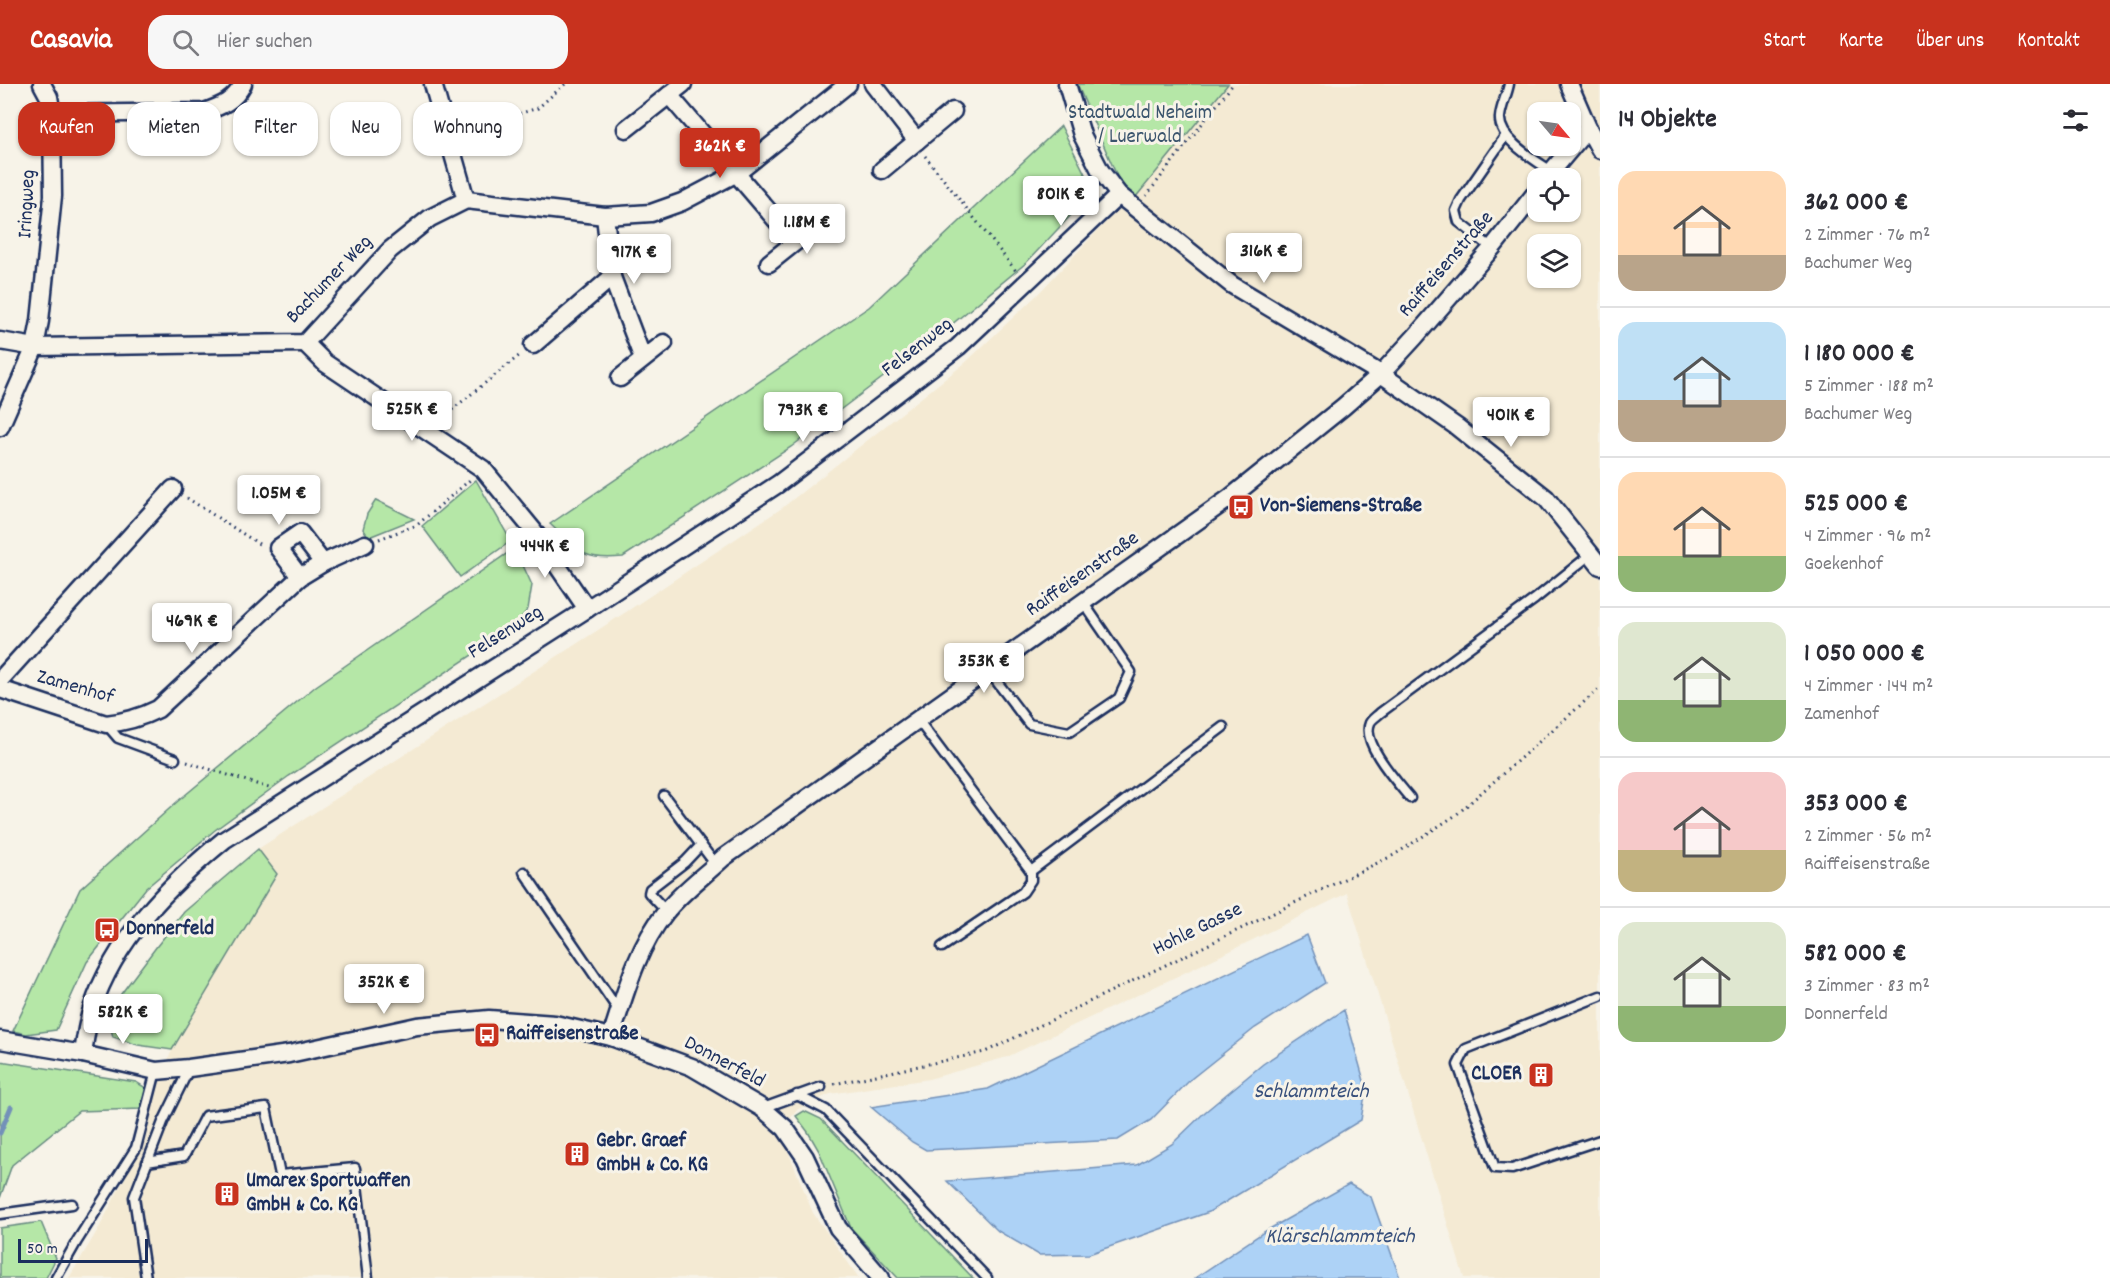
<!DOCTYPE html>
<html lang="de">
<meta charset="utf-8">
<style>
body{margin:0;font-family:Dekko,sans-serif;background:#f7f7f7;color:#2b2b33;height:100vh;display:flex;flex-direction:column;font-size:22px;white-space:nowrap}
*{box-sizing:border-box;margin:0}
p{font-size:20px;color:#7c7c81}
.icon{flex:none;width:33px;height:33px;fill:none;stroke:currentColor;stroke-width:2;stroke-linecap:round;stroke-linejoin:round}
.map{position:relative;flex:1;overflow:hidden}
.side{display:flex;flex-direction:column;background:#fff;width:510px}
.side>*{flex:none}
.banner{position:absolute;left:18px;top:18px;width:570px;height:54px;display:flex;gap:12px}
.needle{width:39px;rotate:119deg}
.fabs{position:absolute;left:1527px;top:18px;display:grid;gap:12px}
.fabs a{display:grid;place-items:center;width:54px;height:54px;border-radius:12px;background:#fff;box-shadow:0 2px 4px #0004;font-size:30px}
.scale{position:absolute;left:18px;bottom:15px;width:130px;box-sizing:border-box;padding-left:6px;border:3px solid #1b2f5e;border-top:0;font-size:16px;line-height:21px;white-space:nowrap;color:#1b2f5e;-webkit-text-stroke:4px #f7f3e8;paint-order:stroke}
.price{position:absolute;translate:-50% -51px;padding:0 14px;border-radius:6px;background:#fff;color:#222;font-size:20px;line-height:39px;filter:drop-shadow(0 2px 3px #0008)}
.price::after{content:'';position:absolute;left:50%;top:36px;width:18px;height:14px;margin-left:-9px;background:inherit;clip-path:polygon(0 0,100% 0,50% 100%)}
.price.selected{background:#c8321e;color:#fff}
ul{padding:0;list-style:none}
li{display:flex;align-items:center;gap:18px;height:150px;padding:0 18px}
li+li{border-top:2px solid #e1e1e2}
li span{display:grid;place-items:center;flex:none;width:168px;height:120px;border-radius:18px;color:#555}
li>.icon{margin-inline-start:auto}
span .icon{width:72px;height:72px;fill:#fffc;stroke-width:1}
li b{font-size:26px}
h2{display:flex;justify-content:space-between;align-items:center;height:72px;padding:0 18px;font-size:26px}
.pill{padding:0 21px;border-radius:18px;background:#fff;box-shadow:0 2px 4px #0004;font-size:21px;line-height:54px}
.pill.selected{background:#c8321e;color:#fff}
header{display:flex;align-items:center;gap:36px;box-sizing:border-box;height:84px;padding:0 30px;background:#c8321e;color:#fff}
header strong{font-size:28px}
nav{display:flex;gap:33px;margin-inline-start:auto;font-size:21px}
.search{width:420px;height:54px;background:#f7f7f7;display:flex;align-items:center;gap:15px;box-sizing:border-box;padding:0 21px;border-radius:18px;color:#7c7c81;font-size:22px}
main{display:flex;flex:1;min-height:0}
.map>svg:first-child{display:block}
.built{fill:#f4ead3;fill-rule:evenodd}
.green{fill:#b5e7a7;stroke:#688b82;stroke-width:1.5}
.water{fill:#add2f6;stroke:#7391b9;stroke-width:1.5}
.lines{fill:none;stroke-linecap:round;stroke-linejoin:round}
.stream{stroke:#7391b9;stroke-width:5}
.lane-casing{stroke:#1b2f5e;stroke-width:13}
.street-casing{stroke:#1b2f5e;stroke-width:21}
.path{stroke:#1b2f5e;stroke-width:3;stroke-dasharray:1.5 4.5;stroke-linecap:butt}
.lane{stroke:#f7f3e8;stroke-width:8}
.street{stroke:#f7f3e8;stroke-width:16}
.labels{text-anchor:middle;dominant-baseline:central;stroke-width:6;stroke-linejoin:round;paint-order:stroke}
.park-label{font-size:21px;fill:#3a546d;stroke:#f7f3e8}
.street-label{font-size:21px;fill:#1b2f5e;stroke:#f7f3e8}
.poi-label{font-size:21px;font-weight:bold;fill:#1b2f5e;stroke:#f7f3e8;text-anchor:start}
.water-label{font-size:22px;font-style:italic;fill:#38507c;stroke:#f7f3e8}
</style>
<header>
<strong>Casavia</strong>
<div class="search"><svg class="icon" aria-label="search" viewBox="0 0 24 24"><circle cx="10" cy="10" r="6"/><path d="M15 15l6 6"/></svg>Hier suchen</div>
<nav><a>Start</a><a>Karte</a><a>Über uns</a><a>Kontakt</a></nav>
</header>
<main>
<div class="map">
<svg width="1600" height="1194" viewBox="0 0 1600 1194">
<rect width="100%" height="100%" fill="#f7f3e8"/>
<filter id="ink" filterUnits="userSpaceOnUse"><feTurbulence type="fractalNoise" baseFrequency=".0167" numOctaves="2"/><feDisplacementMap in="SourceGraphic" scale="12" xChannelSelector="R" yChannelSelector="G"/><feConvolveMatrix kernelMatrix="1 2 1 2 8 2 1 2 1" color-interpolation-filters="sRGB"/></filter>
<g filter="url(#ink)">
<path class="built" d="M1228,0h372v1194h-136l-117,-385 -121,60 -219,104 -78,22 -99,15 -32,15 -18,22 33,82 46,65h-790l31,-52 39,-76 18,-64 15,-36 105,-175 -19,-26 368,-237 156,-104 183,-145 72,-68 81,-86 17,-11zM1538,28h32v34h-32zM1538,94h32v34h-32zM1538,160h32v34h-32z"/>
<g class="green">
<polygon points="1079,0 1228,0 1135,114 1123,106 1078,2"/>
<path d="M1061,42l26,52v20l-61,65 -87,72 -148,112 -168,110c-42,4 -44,-6 -73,-33l319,-217z"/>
<polygon points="476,396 511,457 460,493 422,442"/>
<polygon points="376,416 414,435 369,453 363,445 367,430"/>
<polygon points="515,464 532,501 528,525 513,544 289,692 215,746 146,804 87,878 56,946 26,950 13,947 80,805 178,717 316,602"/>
<polygon points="258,765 277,790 172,966 138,961 113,953 109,937 121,910 157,862 184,828"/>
<polygon points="0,977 136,998 146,1004 141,1025 79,1027 12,1081 0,1114"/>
<polygon points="804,1027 821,1035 973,1194 898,1194 851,1144 819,1067 808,1048 796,1032"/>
<polygon points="41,1138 56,1174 46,1194 0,1194 0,1144"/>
</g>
<g class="water">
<polygon points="1307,851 1325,899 1255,944 1191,995 1151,1036 1118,1056 926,1066 912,1058 871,1023 988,1005"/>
<polygon points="1344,926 1366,1004 1361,1036 1209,1128 1089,1170 1039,1171 998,1147 947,1097 1137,1081 1172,1060 1205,1028 1263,980"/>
<polygon points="1349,1100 1371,1113 1400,1194 1195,1194 1264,1148"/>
</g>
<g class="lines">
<polyline class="stream" points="0,1049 11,1023"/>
<g class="lane-casing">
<g id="lane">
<path d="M1509,0c-2,11 -8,22 -9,33 -2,22 35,43 51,54"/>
<polyline points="1492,164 1459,138 1456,127 1461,116 1506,51"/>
<polyline points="988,586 1029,640 1069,648 1119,614 1131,588 1083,518"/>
<polyline points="918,636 1031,787 1031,796 1023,808 942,863"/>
<polyline points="106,640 118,654 175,675"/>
<polyline points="664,712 716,781"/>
<path d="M1410,714c-12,-15 -49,-55 -40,-75 1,-3 7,-7 10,-10l155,-114 56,-45"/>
<polyline points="1031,787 1223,643"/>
<polyline points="524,788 619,927"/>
<polyline points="666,827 649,809 650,805 685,778 701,761"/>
<polyline points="1600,912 1466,965 1458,981 1495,1084 1512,1085 1600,1056"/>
<polyline points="797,1011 826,1026 987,1194"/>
<polyline points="763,1024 821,1003"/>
<polyline points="147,1078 184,1072 205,1032 266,1024 280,1091 355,1084 368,1194"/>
<polyline points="0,1130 72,1120"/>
<polyline points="56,1194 77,1157 136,1064 156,987"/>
<polyline points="146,1194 134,1113 163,1038 189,985"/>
</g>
</g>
<g class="street-casing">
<g id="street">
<polyline points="433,0 466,116"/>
<polyline points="873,0 917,57"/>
<polyline points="1067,0 1082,51 1100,86 1119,111 1232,201 1381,290 1457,343 1546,414 1600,482"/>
<polyline points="669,11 795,158"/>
<path d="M52,30l152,-2c18,-6 30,-11 39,-28"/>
<polyline points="1588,44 1600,66"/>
<polyline points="626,45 683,0"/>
<polyline points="882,86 953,27"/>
<polyline points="1546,94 1588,44 1569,0"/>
<polyline points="605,132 612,193 643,275"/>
<polyline points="769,179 823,136"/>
<polyline points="0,257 35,263 305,259 390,166 430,134 466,116 605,132 651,129 682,118 737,89 848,0"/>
<polyline points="305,259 325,279 483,385 533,446 587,525"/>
<polyline points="533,261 612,193"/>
<polyline points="620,294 664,259"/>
<polyline points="0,343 35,263 40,237 53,112 52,30 49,13 42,0"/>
<polyline points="300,493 278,464 300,449 323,479"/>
<polyline points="0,596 173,405"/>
<path d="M0,605l106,35c19,-2 34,-6 52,-15l142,-132 23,-14 42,-19"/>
<path d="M611,953c14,-43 26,-89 54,-124 16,-21 39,-37 58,-55l508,-361 112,-90 38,-33 34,-37 77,-89 46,-58"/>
<polyline points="0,956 83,970 156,987 189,984 289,970 417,942 489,935 555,940 611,953 692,983 762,1024 785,1044 805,1073 838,1144 881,1194"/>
<path d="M83,970c2,-15 4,-31 9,-45 22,-69 77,-124 132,-169l363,-231 191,-125 180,-137 161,-152"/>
</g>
</g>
<g class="path">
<polyline points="462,47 538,24 565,0"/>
<polyline points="925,72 1016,187"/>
<polyline points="1146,112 1233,0"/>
<polyline points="438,337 520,271"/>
<polyline points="187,414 262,462"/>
<polyline points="379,455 417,441 470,396"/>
<polyline points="187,678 272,705"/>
<polyline points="834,1000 985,968 1394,771 1456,731 1600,604"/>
</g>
<use href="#lane" class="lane"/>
<use href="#street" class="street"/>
</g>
</g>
<defs>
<g id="bus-square" transform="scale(1.35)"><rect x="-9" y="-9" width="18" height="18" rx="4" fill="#c8321e" stroke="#f7f3e8"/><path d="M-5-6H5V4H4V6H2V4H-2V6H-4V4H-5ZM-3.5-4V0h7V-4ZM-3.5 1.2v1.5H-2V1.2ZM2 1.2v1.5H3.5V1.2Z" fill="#fff"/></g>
<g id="building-square" transform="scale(1.35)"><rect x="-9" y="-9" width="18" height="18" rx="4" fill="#c8321e" stroke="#f7f3e8"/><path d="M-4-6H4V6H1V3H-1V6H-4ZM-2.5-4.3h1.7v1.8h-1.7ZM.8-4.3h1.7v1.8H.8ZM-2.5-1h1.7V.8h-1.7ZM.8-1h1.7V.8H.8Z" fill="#fff"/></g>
</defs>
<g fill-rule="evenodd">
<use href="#bus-square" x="1241" y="423"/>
<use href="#bus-square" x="107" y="846"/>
<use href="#bus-square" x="487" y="951"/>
<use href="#building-square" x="1541" y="991"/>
<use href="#building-square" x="577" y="1070"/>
<use href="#building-square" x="227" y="1110"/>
</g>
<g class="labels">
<g class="park-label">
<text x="1140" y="30">Stadtwald Neheim<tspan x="1140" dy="24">/ Luerwald</tspan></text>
</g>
<g class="street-label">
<text transform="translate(28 120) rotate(-87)">Iringweg</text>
<text transform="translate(1447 181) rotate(-49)">Raiffeisenstraße</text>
<text transform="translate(330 196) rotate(-46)">Bachumer Weg</text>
<text transform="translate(918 264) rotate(-38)">Felsenweg</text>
<text transform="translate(1083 491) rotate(-35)">Raiffeisenstraße</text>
<text transform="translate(506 549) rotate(-32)">Felsenweg</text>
<text transform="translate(75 604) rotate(16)">Zamenhof</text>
<text transform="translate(1198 846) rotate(-26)">Hohle Gasse</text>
<text transform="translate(724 979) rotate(28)">Donnerfeld</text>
</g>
<g class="poi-label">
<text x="1260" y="423">Von-Siemens-Straße</text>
<text x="126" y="846">Donnerfeld</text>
<text x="506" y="951">Raiffeisenstraße</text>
<text x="1522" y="991" text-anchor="end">CLOER</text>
<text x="596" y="1058">Gebr. Graef<tspan x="596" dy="24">GmbH &amp; Co. KG</tspan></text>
<text x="246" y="1098">Umarex Sportwaffen<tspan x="246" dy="24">GmbH &amp; Co. KG</tspan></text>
</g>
<g class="water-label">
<text x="1311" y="1008">Schlammteich</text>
<text x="1340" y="1153">Klärschlammteich</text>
</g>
</g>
</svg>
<div class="fabs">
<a><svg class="needle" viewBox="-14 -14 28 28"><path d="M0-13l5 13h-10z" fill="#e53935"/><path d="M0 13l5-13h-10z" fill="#7c7c81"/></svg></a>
<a><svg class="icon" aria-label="locate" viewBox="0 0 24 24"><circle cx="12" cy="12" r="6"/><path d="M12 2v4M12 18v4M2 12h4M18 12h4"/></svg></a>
<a><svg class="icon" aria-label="layers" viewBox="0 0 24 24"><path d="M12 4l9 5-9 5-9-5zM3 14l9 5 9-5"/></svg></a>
</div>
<div class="scale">50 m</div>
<b class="price selected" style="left:720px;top:95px">362K €</b>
<b class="price" style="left:1061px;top:143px">801K €</b>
<b class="price" style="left:807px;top:171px">1.18M €</b>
<b class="price" style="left:1264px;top:200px">316K €</b>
<b class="price" style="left:634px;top:201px">917K €</b>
<b class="price" style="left:412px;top:358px">525K €</b>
<b class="price" style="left:803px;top:359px">793K €</b>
<b class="price" style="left:1511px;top:364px">401K €</b>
<b class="price" style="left:279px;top:442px">1.05M €</b>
<b class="price" style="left:545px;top:495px">444K €</b>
<b class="price" style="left:192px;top:570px">469K €</b>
<b class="price" style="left:984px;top:610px">353K €</b>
<b class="price" style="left:384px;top:931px">352K €</b>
<b class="price" style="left:123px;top:961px">582K €</b>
<div class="banner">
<a class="pill selected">Kaufen</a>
<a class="pill">Mieten</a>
<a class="pill">Filter</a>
<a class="pill">Neu</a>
<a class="pill">Wohnung</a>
</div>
</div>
<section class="side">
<h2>14 Objekte<svg class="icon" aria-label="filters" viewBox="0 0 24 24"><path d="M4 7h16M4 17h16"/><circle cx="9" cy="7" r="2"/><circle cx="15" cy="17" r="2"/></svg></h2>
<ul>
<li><span style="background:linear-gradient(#ffd9b3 70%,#b9a48a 0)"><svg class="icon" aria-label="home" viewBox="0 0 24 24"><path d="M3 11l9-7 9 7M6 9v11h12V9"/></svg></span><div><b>362 000 €</b><p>2 Zimmer · 76 m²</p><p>Bachumer Weg</p></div></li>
<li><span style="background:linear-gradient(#bfe0f5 65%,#b9a48a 0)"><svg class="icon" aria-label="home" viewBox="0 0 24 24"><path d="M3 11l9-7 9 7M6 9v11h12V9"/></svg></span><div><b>1 180 000 €</b><p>5 Zimmer · 188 m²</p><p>Bachumer Weg</p></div></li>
<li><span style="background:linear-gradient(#ffd9b3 70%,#8fb573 0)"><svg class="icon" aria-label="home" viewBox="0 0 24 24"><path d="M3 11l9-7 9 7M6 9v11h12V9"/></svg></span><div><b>525 000 €</b><p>4 Zimmer · 96 m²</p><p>Goekenhof</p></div></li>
<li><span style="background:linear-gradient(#dfe7d0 65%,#8fb573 0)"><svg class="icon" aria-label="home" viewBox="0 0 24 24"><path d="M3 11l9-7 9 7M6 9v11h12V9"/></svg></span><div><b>1 050 000 €</b><p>4 Zimmer · 144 m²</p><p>Zamenhof</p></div></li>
<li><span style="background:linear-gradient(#f6c9c9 65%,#c2b280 0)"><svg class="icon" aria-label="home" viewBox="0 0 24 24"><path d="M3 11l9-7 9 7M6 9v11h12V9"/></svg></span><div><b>353 000 €</b><p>2 Zimmer · 56 m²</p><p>Raiffeisenstraße</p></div></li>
<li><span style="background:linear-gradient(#dfe7d0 70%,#8fb573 0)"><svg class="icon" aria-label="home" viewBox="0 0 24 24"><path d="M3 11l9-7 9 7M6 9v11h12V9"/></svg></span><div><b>582 000 €</b><p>3 Zimmer · 83 m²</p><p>Donnerfeld</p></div></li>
</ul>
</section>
</main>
